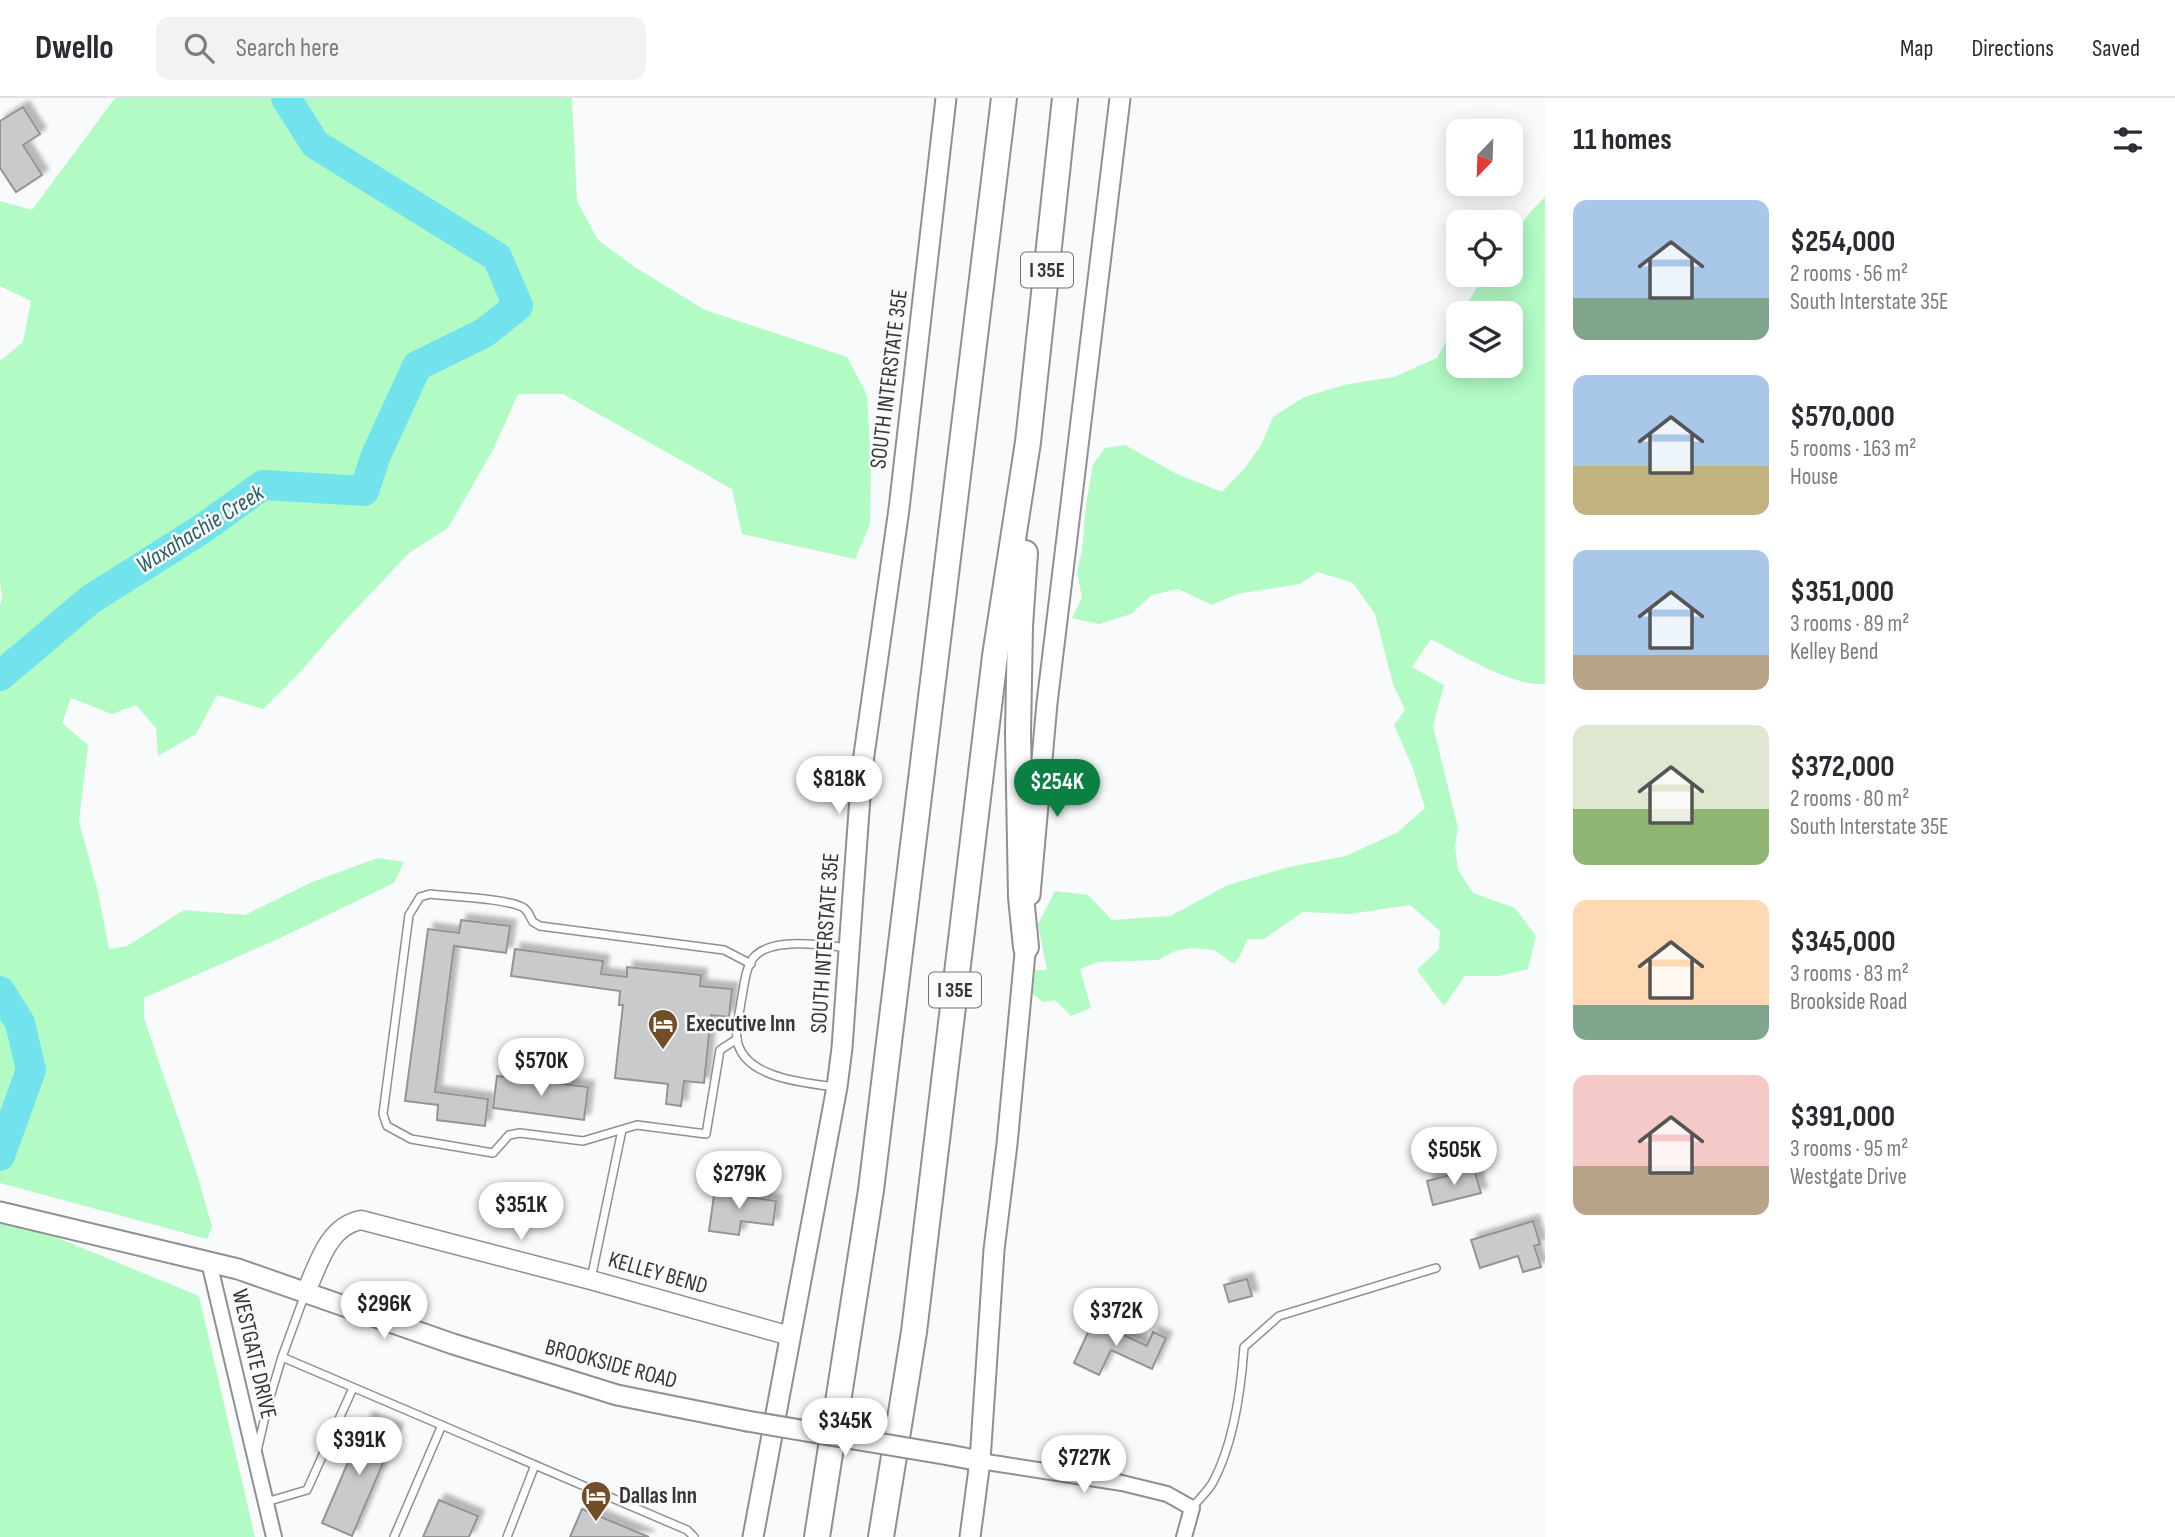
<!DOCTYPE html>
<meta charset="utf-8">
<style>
body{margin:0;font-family:"Sofia Sans Condensed",sans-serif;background:#f2f2f3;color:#2b2b33;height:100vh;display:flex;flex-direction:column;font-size:26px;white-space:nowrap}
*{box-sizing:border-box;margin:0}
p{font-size:23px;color:#7c7c81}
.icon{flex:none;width:38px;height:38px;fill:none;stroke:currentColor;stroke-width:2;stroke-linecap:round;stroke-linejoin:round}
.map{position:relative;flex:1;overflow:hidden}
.sheet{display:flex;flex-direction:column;background:#fff;width:630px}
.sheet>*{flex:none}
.needle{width:46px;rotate:203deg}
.controls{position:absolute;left:1446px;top:21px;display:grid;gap:14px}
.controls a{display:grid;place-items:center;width:77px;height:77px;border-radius:14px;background:#fff;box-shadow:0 4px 18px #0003;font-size:35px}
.price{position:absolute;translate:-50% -60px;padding:0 16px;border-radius:24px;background:#fff;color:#222;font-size:23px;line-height:46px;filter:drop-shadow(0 2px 4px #0008)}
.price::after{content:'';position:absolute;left:50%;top:42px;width:21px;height:16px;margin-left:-10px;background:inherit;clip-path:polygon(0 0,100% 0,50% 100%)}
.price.active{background:#0b8043;color:#fff}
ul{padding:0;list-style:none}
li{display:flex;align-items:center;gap:21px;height:175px;padding:0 28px}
li span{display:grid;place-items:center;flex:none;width:196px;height:140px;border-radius:14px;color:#555}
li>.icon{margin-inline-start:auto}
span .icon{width:84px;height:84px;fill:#fffc;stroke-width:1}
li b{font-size:30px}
h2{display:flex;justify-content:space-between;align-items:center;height:84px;padding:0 28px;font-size:30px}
header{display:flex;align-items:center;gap:42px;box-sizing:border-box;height:98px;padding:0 35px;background:#fff;border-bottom:2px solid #e1e1e2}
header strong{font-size:33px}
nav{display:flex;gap:38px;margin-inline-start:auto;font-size:24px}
.search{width:490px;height:63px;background:#f2f2f3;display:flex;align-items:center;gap:18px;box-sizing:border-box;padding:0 24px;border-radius:14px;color:#7c7c81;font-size:26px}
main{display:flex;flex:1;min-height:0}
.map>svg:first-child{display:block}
.green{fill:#b2fbc5}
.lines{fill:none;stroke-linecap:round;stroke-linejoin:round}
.river{stroke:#72e3ed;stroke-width:30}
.building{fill:#c9cacc;stroke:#939495;stroke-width:2;filter:url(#shadow)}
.service-casing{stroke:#8f9091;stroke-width:10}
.minor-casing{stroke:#8f9091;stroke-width:18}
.tertiary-casing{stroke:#8f9091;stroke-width:21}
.secondary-casing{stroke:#8f9091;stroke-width:23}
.motorway-casing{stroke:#8f9091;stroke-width:28}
.service{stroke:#fff;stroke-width:7}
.minor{stroke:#fff;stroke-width:14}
.tertiary{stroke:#fff;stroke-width:18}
.secondary{stroke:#fff;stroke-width:19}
.motorway{stroke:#fff;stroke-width:24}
.secondary-bridge-casing{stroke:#8f9091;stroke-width:23;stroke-linecap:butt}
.secondary-bridge{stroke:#fff;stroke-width:19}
.labels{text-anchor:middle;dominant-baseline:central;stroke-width:5;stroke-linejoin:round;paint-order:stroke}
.shield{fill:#f8fafb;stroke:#707272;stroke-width:2}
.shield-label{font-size:21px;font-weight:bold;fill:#363737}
.street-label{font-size:23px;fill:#363737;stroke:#f8fafb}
.poi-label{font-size:23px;font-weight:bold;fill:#363737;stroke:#f8fafb;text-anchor:start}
.water-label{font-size:24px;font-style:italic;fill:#2e5f64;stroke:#f8fafb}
</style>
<header>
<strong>Dwello</strong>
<div class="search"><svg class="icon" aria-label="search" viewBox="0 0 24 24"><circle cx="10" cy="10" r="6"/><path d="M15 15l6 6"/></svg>Search here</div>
<nav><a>Map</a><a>Directions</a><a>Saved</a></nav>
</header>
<main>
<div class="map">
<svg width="1545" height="1439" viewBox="0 0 1545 1439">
<defs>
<filter id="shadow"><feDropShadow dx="6" dy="-6" stdDeviation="2" flood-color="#0004"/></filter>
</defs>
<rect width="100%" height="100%" fill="#f8fafb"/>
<g class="green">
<polygon points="115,0 572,0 577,103 598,142 633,168 705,212 847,259 867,297 871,365 870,426 855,461 742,436 732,391 563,296 518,296 493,352 448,430 409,455 340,528 300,574 263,611 217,597 196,636 158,658 156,630 136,607 112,616 71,600 62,625 88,647 79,723 98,794 109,851 127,848 184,812 245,817 312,784 378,760 404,764 394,785 280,840 144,900 144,920 198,1079 212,1129 207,1141 0,1085 0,507 2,500 0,481 0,263 23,244 31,203 0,188 0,103 32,112"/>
<path d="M1545,99v487c-31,3 -86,-30 -114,-45l-19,28 32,18 -11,41 25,102 -3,18 3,24 15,23 42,15 21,28 -8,33 -29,7h-34l-21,30 -27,-36 22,-21 1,-18 -30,-26 -60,9 -47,-2 -39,27h-17l-6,15 -7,10 -20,-14 -22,-2 -17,3 -17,9 -60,2 -18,7 11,39 -20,8 -16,-16 -12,2 -14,-11 4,-21h14l-9,-46 17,-33 33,4 24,25 58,-4 58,-31 61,-18 57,-11 52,-24 27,-24 -13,-42 -18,-41 11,-15 -12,-26 -18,-70 -22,-31 -35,-11 -18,12 -63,10 -25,11 -34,-16 -26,6 -21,19 -32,10 -27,-6 10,-20 -5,-26 5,-21 4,-46 7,-41 12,-16 20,-3 52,29 45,18 23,-24 16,-23 12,-28 31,-20 44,-13 46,-7 43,-19 21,-39v47h52v-53h-49l24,-38h25v-35l21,-29z"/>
<polygon points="0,1124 58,1140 199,1198 255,1439 0,1439"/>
</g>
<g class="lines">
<g class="river">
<polyline points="0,578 91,501 202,431 263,387 364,393 376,357 417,268 484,235 518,208 497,159 315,46 286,0"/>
<polyline points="0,893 20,925 31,972 0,1058"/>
</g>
</g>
<g class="building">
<polygon points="23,9 40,36 23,47 42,77 16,94 0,70 0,23"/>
<polygon points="461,822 510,828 506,855 454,848 435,994 488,1001 485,1028 437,1022 438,1007 405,1003 428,831 459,835"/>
<polygon points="515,851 603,863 601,876 627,879 627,869 701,877 700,888 732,891 729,919 711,917 704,985 684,983 681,1008 666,1006 668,986 615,980 623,907 619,907 620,893 511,878"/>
<polygon points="497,978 588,989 584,1022 493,1010"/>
<polygon points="1474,1071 1481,1095 1433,1107 1427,1083"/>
<polygon points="715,1090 741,1093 740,1098 776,1103 773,1127 741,1123 739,1137 709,1133"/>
<polygon points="1533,1123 1540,1146 1534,1148 1541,1169 1523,1174 1518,1158 1480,1170 1471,1142"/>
<polygon points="1247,1181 1252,1198 1229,1204 1224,1187"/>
<polygon points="1093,1223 1147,1248 1153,1234 1166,1240 1152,1271 1111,1252 1099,1277 1074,1265"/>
<polygon points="367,1320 397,1332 352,1438 322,1425"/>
<polygon points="439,1402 478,1418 469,1439 423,1439"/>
<polygon points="582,1411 649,1439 570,1439"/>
</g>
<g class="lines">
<g class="service-casing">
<g id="service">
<path d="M737,941l-17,11 -14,84 -69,-9 -54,16 -63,-8 -11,2 -16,18 -82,-14 -24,-13 -4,-12 26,-199 11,-18 10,-3c22,3 77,4 94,14 5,4 6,9 9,14l7,4 184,24 27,14"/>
<path d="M836,989c-31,-4 -94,-9 -99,-48 -2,-11 3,-27 4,-37 3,-14 4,-36 14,-46 18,-19 70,-11 94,-8"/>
<polyline points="591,1181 622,1032"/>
<polyline points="305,1196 282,1259 687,1432 694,1439"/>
<polyline points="257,1353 268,1306 282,1259"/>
<polyline points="266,1404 307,1392 353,1290"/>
<path d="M1192,1410c7,-9 16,-17 21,-26 21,-39 28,-92 31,-135l35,-31 157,-48"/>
<polyline points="394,1439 442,1327"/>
<polyline points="507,1439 535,1367"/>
</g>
</g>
<g class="minor-casing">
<g id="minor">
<polyline points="209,1164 274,1439"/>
<polyline points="980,1363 1122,1385 1167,1396 1192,1410 1184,1439"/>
</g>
</g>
<g class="tertiary-casing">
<path id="tertiary" d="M306,1194c12,-27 22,-66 55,-72l230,60 199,56"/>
</g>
<g class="secondary-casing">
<g id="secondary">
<polyline points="1030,797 1047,605 1120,0"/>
<polyline points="0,1114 238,1171 453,1246 617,1297 747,1323"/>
<polyline points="949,1357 980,1363"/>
<polyline points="753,1439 837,989 842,950 862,671 899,411 946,0"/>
<polyline points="970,1439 980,1363 994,1152 1007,1046 1027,834"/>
</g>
</g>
<g class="motorway-casing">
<g id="motorway">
<polyline points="1025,455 1020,528 1018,635 1021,799 1026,849"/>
<polyline points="817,1439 871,1092 1004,0"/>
<polyline points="881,1439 914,1234 995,558 1028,344 1065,0"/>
</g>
</g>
<use href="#service" class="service"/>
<use href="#minor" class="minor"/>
<use href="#tertiary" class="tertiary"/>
<use href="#secondary" class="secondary"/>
<use href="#motorway" class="motorway"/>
<g class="secondary-bridge-casing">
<polyline id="secondary-bridge" points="747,1323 949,1357"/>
</g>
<use href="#secondary-bridge" class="secondary-bridge"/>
</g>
<defs>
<g id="hotel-pin" transform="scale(1.575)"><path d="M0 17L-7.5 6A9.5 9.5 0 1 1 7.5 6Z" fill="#724e28" stroke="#f8fafb"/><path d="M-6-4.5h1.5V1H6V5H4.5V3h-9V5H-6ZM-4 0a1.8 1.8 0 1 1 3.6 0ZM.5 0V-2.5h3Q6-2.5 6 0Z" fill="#fff"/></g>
</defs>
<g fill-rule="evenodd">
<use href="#hotel-pin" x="663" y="926"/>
<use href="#hotel-pin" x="596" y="1398"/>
</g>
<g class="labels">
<g class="shield">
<rect x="1021" y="154.5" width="52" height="35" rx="5"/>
<rect x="929" y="874.5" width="52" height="35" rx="5"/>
</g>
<g class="shield-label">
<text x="1047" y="172">I 35E</text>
<text x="955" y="892">I 35E</text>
</g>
<g class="street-label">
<text transform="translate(889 281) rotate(-83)">SOUTH INTERSTATE 35E</text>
<text transform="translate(825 845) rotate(-86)">SOUTH INTERSTATE 35E</text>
<text transform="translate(658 1175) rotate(16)">KELLEY BEND</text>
<text transform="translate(254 1256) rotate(77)">WESTGATE DRIVE</text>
<text transform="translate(611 1266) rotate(15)">BROOKSIDE ROAD</text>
</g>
<g class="poi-label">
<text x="686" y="926">Executive Inn</text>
<text x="619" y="1398">Dallas Inn</text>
</g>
<g class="water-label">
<text transform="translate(200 431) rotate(-32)">Waxahachie Creek</text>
</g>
</g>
</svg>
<div class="controls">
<a><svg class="needle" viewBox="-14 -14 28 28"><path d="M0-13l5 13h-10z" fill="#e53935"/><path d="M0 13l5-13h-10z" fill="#7c7c81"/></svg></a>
<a><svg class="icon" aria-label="locate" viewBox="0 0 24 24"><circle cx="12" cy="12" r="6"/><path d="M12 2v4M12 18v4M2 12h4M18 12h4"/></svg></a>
<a><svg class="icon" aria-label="layers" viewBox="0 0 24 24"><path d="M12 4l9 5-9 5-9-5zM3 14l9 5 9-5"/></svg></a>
</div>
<b class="price" style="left:839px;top:718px">$818K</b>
<b class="price active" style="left:1057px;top:721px">$254K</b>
<b class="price" style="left:541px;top:1000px">$570K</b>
<b class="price" style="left:1454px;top:1089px">$505K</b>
<b class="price" style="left:739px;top:1113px">$279K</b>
<b class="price" style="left:521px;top:1144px">$351K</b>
<b class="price" style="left:384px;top:1243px">$296K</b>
<b class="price" style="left:1116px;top:1250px">$372K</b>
<b class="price" style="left:845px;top:1360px">$345K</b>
<b class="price" style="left:359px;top:1379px">$391K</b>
<b class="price" style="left:1084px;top:1397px">$727K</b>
</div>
<section class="sheet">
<h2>11 homes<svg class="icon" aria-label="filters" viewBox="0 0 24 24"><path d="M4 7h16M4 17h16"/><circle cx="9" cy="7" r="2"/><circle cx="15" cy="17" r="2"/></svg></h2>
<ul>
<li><span style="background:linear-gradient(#a9c7e8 70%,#7fa58c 0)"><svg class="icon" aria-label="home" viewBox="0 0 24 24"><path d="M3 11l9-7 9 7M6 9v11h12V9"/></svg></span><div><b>$254,000</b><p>2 rooms · 56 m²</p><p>South Interstate 35E</p></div></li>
<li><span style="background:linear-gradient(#a9c7e8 65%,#c2b280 0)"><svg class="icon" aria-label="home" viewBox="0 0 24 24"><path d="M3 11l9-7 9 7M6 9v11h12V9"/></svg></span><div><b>$570,000</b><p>5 rooms · 163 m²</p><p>House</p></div></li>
<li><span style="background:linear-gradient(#a9c7e8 75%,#b9a48a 0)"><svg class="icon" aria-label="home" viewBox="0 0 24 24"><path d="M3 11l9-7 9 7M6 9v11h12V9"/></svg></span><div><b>$351,000</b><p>3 rooms · 89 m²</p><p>Kelley Bend</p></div></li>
<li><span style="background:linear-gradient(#dfe7d0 60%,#8fb573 0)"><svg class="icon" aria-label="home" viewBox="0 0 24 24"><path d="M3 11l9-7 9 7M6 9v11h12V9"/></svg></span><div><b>$372,000</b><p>2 rooms · 80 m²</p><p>South Interstate 35E</p></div></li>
<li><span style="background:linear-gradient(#ffd9b3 75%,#7fa58c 0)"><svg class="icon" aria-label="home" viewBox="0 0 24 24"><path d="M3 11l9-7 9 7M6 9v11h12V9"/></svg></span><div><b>$345,000</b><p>3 rooms · 83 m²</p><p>Brookside Road</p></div></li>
<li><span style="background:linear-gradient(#f6c9c9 65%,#b9a48a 0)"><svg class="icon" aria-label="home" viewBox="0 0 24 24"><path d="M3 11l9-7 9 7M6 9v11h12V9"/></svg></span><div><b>$391,000</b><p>3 rooms · 95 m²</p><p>Westgate Drive</p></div></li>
</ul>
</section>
</main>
